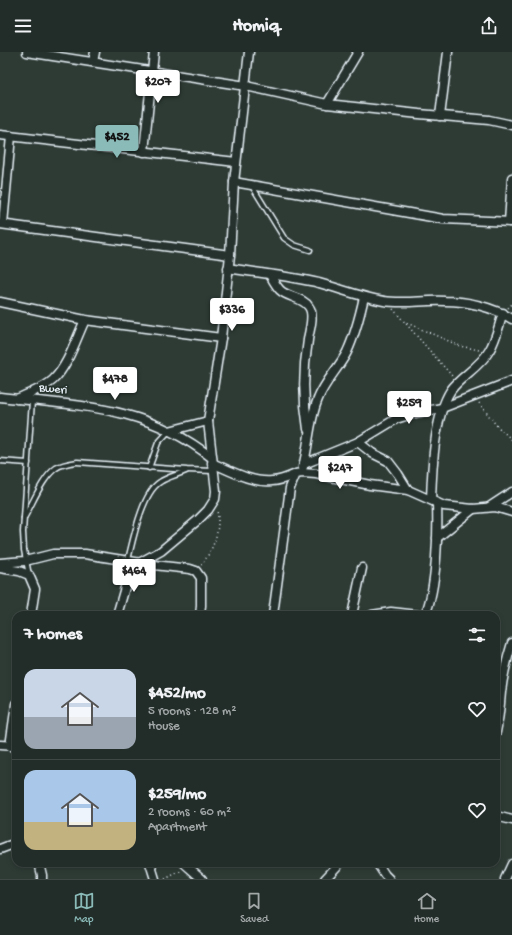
<!DOCTYPE html>
<meta charset="utf-8">
<style>
body{margin:0;font-family:"Gochi Hand",sans-serif;background:#2a3430;color:#f1f3f6;height:100vh;display:flex;flex-direction:column;font-size:15px;white-space:nowrap}
*{box-sizing:border-box;margin:0}
p{font-size:13px;color:#a2a7a8}
.icon{flex:none;width:22px;height:22px;fill:none;stroke:currentColor;stroke-width:2;stroke-linecap:round;stroke-linejoin:round}
.map{position:relative;flex:1;overflow:hidden}
.side{position:absolute;left:12px;top:559px;width:488px;height:256px;display:flex;flex-direction:column;background:#222c28;border-radius:12px;box-shadow:0 2px 6px #0003,0 0 0 1px #3f4845}
.side>*{flex:none}
.price{position:absolute;translate:-50% -34px;padding:0 9px;border-radius:4px;background:#fff;color:#222;font-size:13px;line-height:26px;filter:drop-shadow(0 1px 2px #0008)}
.price::after{content:'';position:absolute;left:50%;top:24px;width:12px;height:9px;margin-left:-6px;background:inherit;clip-path:polygon(0 0,100% 0,50% 100%)}
.price.active{background:#8bbbb9;color:#111}
ul{padding:0;list-style:none}
li{display:flex;align-items:center;gap:12px;height:100px;padding:0 12px}
li+li{border-top:1px solid #3f4845}
li span{display:grid;place-items:center;flex:none;width:112px;height:80px;border-radius:12px;color:#555}
li>.icon{margin-inline-start:auto}
span .icon{width:48px;height:48px;fill:#fffc;stroke-width:1}
li b{font-size:17px}
h2{display:flex;justify-content:space-between;align-items:center;height:48px;padding:0 12px;font-size:17px}
header{display:flex;justify-content:space-between;align-items:center;height:52px;padding:0 12px;background:#222c28;font-size:18px;font-weight:700}
.menu{display:flex;justify-content:space-around;align-items:center;height:56px;border-top:1px solid #3f4845;background:#222c28;font-size:11px;color:#a2a7a8}
.menu a{display:grid;justify-items:center;gap:2px}
.menu .active{color:#8bbbb9}
.map>svg:first-child{display:block}
.lines{fill:none;stroke-linecap:round;stroke-linejoin:round}
.lane-casing{stroke:#e8f1f8;stroke-width:7}
.street-casing{stroke:#e8f1f8;stroke-width:11}
.path{stroke:#e8f1f8;stroke-width:1.5;stroke-dasharray:1 3;stroke-linecap:butt}
.lane{stroke:#26332d;stroke-width:4}
.street{stroke:#26332d;stroke-width:8}
.labels{text-anchor:middle;dominant-baseline:central;stroke-width:3.5;stroke-linejoin:round;paint-order:stroke}
.street-label{font-size:12px;fill:#e8f1f8;stroke:#26332d}
</style>
<header><svg class="icon" aria-label="menu" viewBox="0 0 24 24"><path d="M4 6h16M4 12h16M4 18h16"/></svg>Homiq<svg class="icon" aria-label="share" viewBox="0 0 24 24"><path d="M12 15V3M7 8l5-5 5 5M5 13v7h14v-7"/></svg></header>
<div class="map">
<svg width="512" height="827" viewBox="0 0 512 827">
<rect width="100%" height="100%" fill="#2e3b35"/>
<filter id="ink" filterUnits="userSpaceOnUse"><feTurbulence type="fractalNoise" baseFrequency=".025" numOctaves="2"/><feDisplacementMap in="SourceGraphic" scale="8" xChannelSelector="R" yChannelSelector="G"/><feConvolveMatrix kernelMatrix="1 2 1 2 8 2 1 2 1" color-interpolation-filters="sRGB"/></filter>
<g filter="url(#ink)">
<g class="lines">
<g class="lane-casing">
<g id="lane">
<polyline points="252,134 284,186 294,193 310,198"/>
<polyline points="0,409 28,411"/>
<polyline points="149,416 158,391 169,379"/>
<path d="M24,466c9,-15 18,-40 32,-50 6,-4 14,-5 21,-6l110,8 26,1"/>
<path d="M128,508c5,-20 14,-67 32,-78 7,-5 17,-7 26,-11"/>
<polyline points="29,523 24,498 23,480 32,349"/>
</g>
</g>
<g class="street-casing">
<g id="street">
<polyline points="27,0 246,34 327,52 419,62 489,68 512,73"/>
<polyline points="93,10 95,0"/>
<polyline points="327,52 358,0"/>
<polyline points="440,64 448,0"/>
<polyline points="0,83 236,110"/>
<polyline points="144,100 154,0"/>
<polyline points="234,130 443,167 512,170"/>
<polyline points="509,170 512,126"/>
<polyline points="0,172 230,203"/>
<polyline points="3,172 11,84"/>
<path d="M228,216c30,5 61,8 91,15 22,6 42,14 65,18 20,3 40,-1 61,0 22,0 48,6 67,18"/>
<path d="M270,223c3,5 6,11 10,15 8,8 23,7 29,17 6,8 0,24 -1,33 -5,29 -5,60 0,89"/>
<polyline points="0,250 85,268 221,286"/>
<path d="M0,345c79,9 146,8 212,61"/>
<path d="M17,347c12,-6 26,-10 36,-19 15,-14 23,-41 32,-60"/>
<polyline points="169,379 208,369"/>
<polyline points="358,390 372,401 388,409 398,422 408,438"/>
<path d="M212,411c19,8 40,20 60,18 8,0 17,-4 24,-7"/>
<polyline points="304,412 358,390 396,367 415,361 442,356 512,329"/>
<path d="M303,415c6,-22 6,-47 15,-68 7,-18 21,-31 29,-47 8,-17 13,-37 17,-55"/>
<path d="M431,448c1,-31 3,-84 20,-110 9,-13 30,-24 38,-39 7,-11 10,-26 14,-38"/>
<polyline points="489,455 512,440"/>
<polyline points="437,486 473,457"/>
<polyline points="0,511 25,509 53,502 85,502 154,513 190,517 196,519 201,526 201,554 200,563"/>
<polyline points="0,516 19,519 29,523 35,537 31,563"/>
<polyline points="117,563 130,518 139,511 161,499 198,468 208,458 215,447 216,439 208,369 221,286 230,203 234,130 249,0"/>
<polyline points="273,563 290,436 296,422 302,421 316,422 370,433 408,438 444,454 473,457 495,455 512,460"/>
<polyline points="352,563 362,516"/>
<polyline points="372,563 391,560 418,563"/>
<path d="M425,563c12,-28 13,-81 12,-112"/>
<path d="M496,680c3,-14 4,-27 5,-40 2,-17 6,-33 11,-49"/>
<polyline points="0,693 16,694"/>
<polyline points="10,694 16,652"/>
<polyline points="496,764 512,768"/>
<polyline points="0,797 16,791"/>
<polyline points="39,811 42,823 42,827"/>
<polyline points="150,811 155,827"/>
<polyline points="184,811 202,827"/>
<polyline points="377,811 385,823 389,827"/>
<polyline points="325,827 340,811"/>
<polyline points="505,827 512,812"/>
</g>
</g>
<g class="path">
<polyline points="508,256 512,252"/>
<polyline points="393,257 453,325"/>
<polyline points="407,271 460,294 479,298"/>
<polyline points="479,351 497,374 512,388"/>
<path d="M201,513c12,-14 20,-35 16,-54"/>
<polyline points="165,827 181,819"/>
</g>
<use href="#lane" class="lane"/>
<use href="#street" class="street"/>
</g>
</g>
<g class="labels">
<g class="street-label">
<text transform="translate(53 338) rotate(5)">Bweri</text>
</g>
</g>
</svg>
<b class="price" style="left:158px;top:52px">$207</b>
<b class="price active" style="left:117px;top:107px">$452</b>
<b class="price" style="left:232px;top:280px">$336</b>
<b class="price" style="left:115px;top:349px">$478</b>
<b class="price" style="left:409px;top:373px">$259</b>
<b class="price" style="left:340px;top:438px">$247</b>
<b class="price" style="left:134px;top:541px">$464</b>
<section class="side">
<h2>7 homes<svg class="icon" aria-label="filters" viewBox="0 0 24 24"><path d="M4 7h16M4 17h16"/><circle cx="9" cy="7" r="2"/><circle cx="15" cy="17" r="2"/></svg></h2>
<ul>
<li><span style="background:linear-gradient(#c9d6e8 60%,#9aa5b1 0)"><svg class="icon" aria-label="home" viewBox="0 0 24 24"><path d="M3 11l9-7 9 7M6 9v11h12V9"/></svg></span><div><b>$452/mo</b><p>5 rooms · 128 m²</p><p>House</p></div><svg class="icon" aria-label="heart" viewBox="0 0 24 24"><path d="M12 20l-8-8c-3-5 5-10 8-4 3-6 11-1 8 4z"/></svg></li>
<li><span style="background:linear-gradient(#a9c7e8 65%,#c2b280 0)"><svg class="icon" aria-label="home" viewBox="0 0 24 24"><path d="M3 11l9-7 9 7M6 9v11h12V9"/></svg></span><div><b>$259/mo</b><p>2 rooms · 60 m²</p><p>Apartment</p></div><svg class="icon" aria-label="heart" viewBox="0 0 24 24"><path d="M12 20l-8-8c-3-5 5-10 8-4 3-6 11-1 8 4z"/></svg></li>
</ul>
</section>
</div>
<nav class="menu">
<a class="active"><svg class="icon" aria-label="map" viewBox="0 0 24 24"><path d="M3 6l6-2 6 2 6-2v14l-6 2-6-2-6 2zM9 4v14M15 6v14"/></svg>Map</a>
<a><svg class="icon" aria-label="saved" viewBox="0 0 24 24"><path d="M7 4h10v16l-5-4-5 4z"/></svg>Saved</a>
<a><svg class="icon" aria-label="home" viewBox="0 0 24 24"><path d="M3 11l9-7 9 7M6 9v11h12V9"/></svg>Home</a>
</nav>
